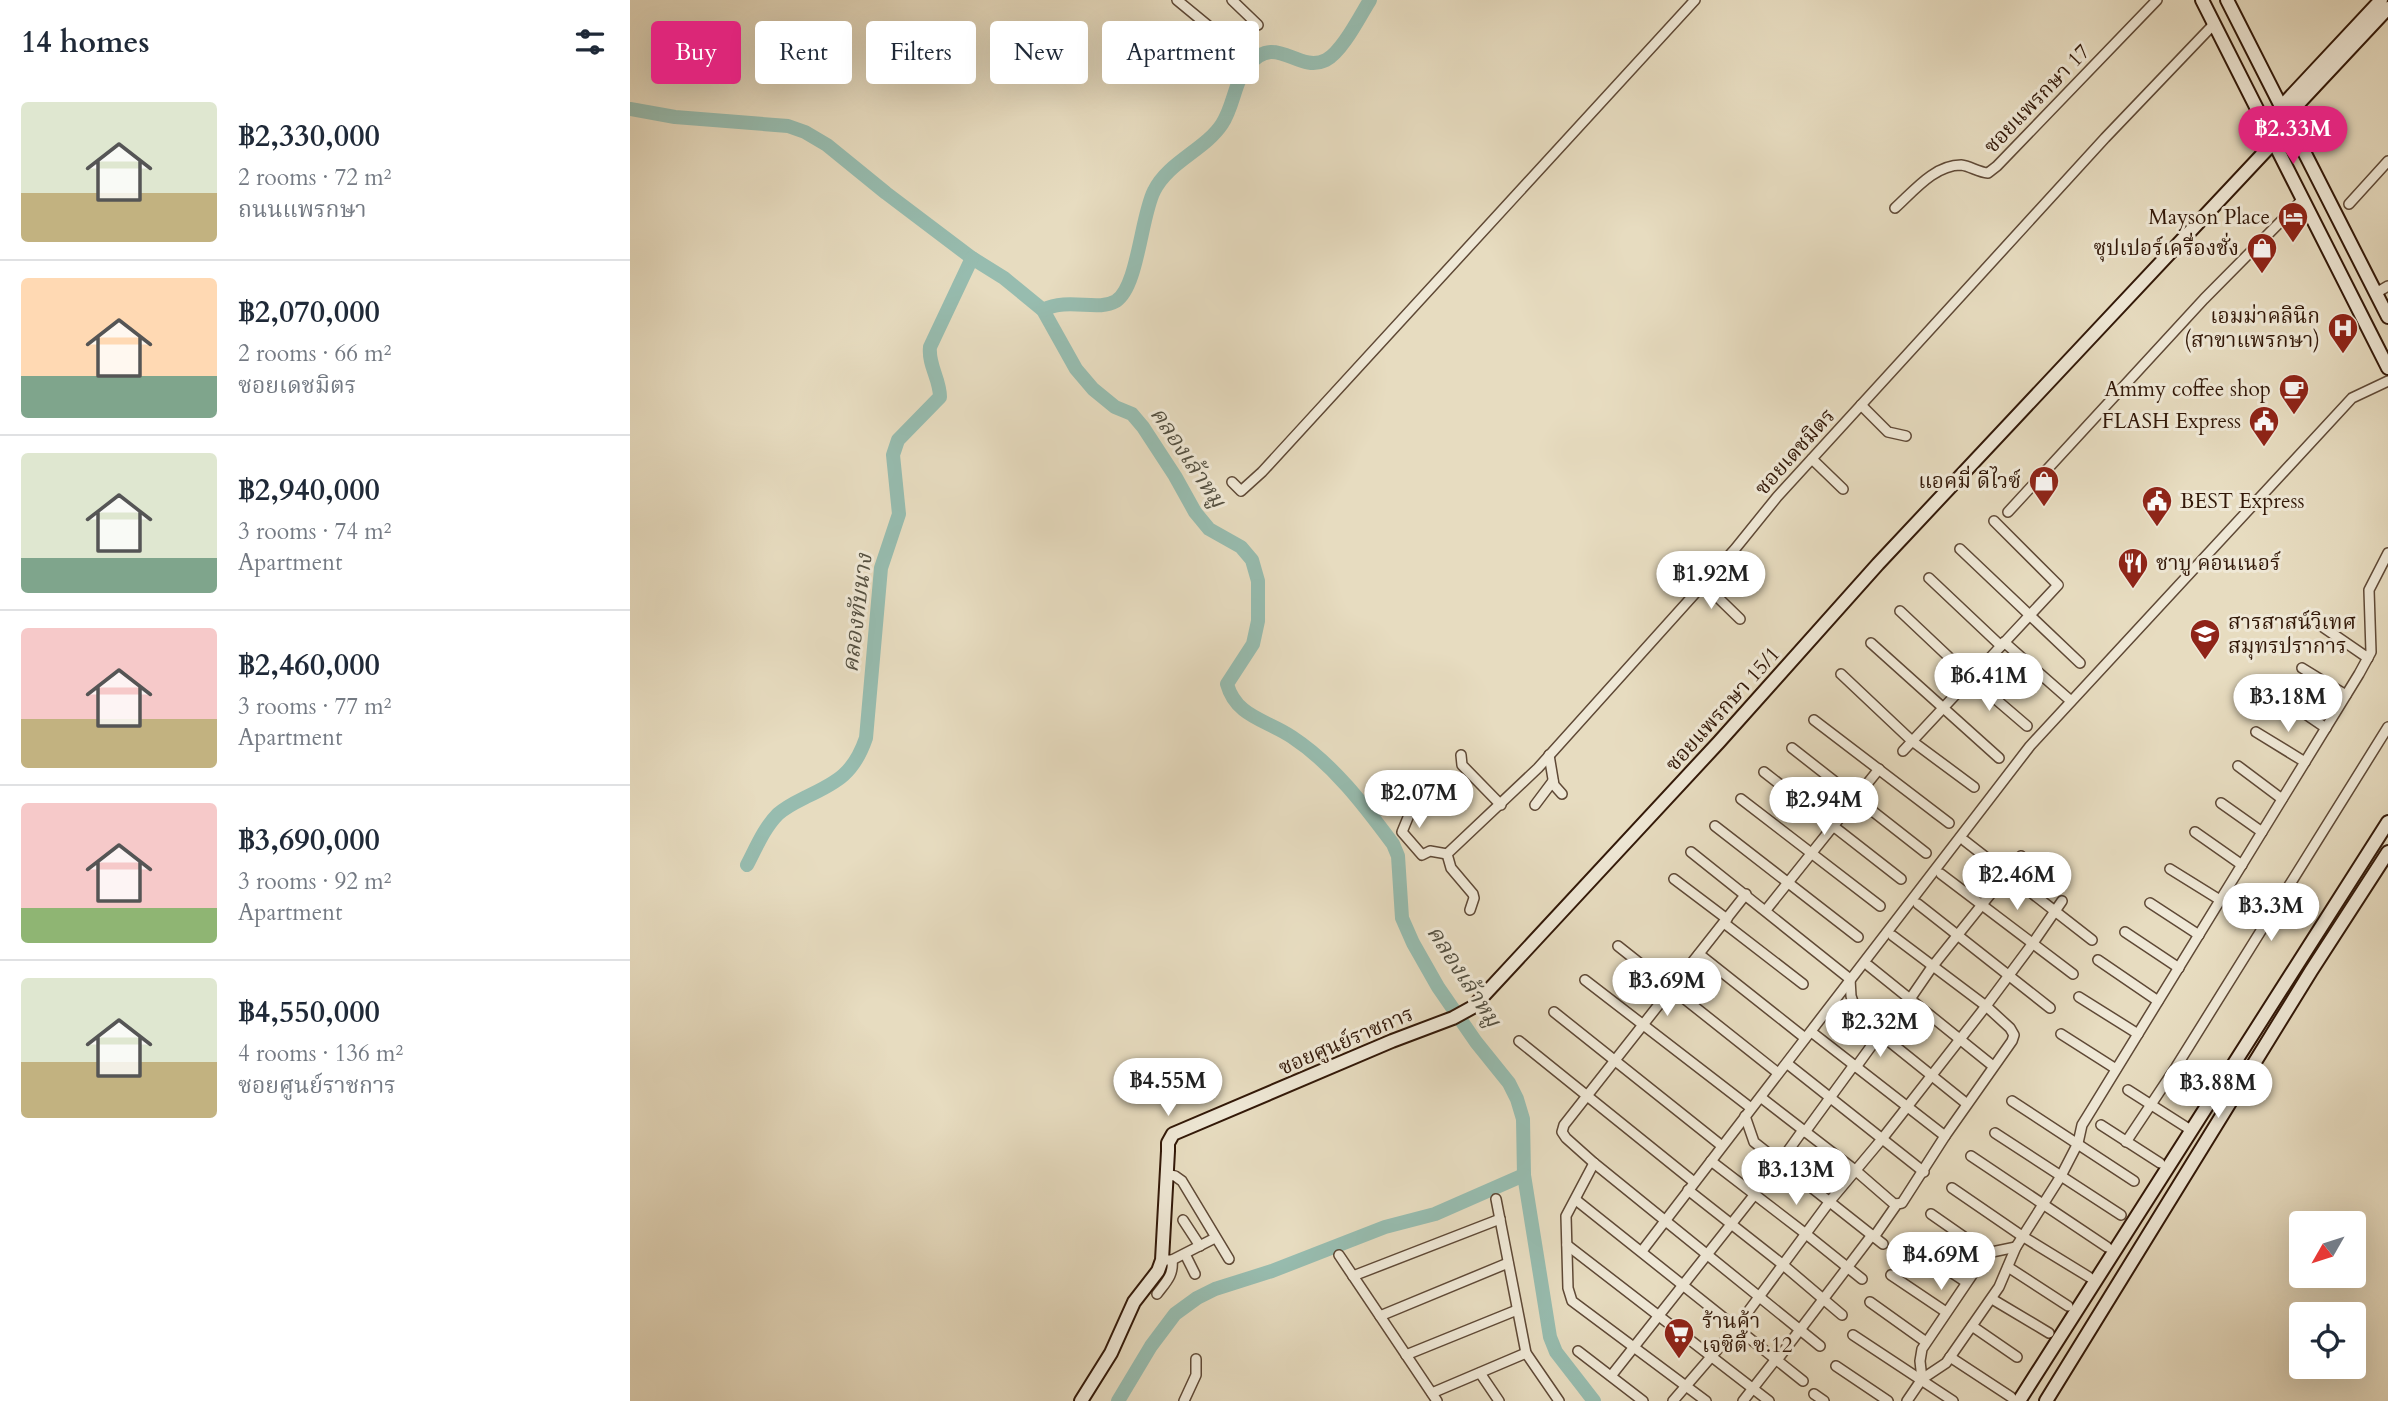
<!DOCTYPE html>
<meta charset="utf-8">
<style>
body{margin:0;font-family:Cardo,"Noto Serif Thai",serif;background:#f2f2f3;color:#1f2937;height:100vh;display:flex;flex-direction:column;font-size:26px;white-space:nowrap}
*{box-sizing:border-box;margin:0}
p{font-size:23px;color:#747a83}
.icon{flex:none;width:38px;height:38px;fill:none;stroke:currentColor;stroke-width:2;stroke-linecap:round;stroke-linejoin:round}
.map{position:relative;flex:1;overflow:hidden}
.sheet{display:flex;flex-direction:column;background:#fff;width:630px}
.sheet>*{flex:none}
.top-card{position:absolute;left:21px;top:21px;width:665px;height:63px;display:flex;gap:14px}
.needle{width:46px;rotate:231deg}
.tools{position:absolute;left:1659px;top:1211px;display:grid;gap:14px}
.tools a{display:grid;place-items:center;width:77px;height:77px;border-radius:7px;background:#fff;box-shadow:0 7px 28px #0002;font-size:35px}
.price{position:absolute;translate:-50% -60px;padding:0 16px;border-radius:24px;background:#fff;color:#222;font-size:23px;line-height:46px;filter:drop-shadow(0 2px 4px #0008)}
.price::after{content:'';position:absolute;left:50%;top:42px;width:21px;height:16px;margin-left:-10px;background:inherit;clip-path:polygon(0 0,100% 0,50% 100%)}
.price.on{background:#db2777;color:#fff}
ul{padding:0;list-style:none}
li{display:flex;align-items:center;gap:21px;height:175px;padding:0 21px}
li+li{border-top:2px solid #e0e1e3}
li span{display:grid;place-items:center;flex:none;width:196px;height:140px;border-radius:7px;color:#555}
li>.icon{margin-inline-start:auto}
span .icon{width:84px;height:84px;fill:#fffc;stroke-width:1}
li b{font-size:30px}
h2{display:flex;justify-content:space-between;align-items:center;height:84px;padding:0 21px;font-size:30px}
.chip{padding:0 24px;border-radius:7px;background:#fff;box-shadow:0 7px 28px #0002;font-size:24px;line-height:63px}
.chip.on{background:#db2777;color:#fff}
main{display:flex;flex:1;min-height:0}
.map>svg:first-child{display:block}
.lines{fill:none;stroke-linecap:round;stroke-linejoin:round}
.river{stroke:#97bcaf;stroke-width:14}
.street-casing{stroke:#5f4936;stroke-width:12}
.secondary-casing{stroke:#321808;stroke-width:16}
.street{stroke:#efe8d6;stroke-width:9}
.secondary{stroke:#efe8d6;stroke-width:12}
.labels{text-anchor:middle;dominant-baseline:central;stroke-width:6;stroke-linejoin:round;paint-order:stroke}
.street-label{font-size:21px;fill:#321808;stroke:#efe8d6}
.poi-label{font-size:21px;fill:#321808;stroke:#efe8d6;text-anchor:end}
.water-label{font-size:23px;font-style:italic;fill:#555142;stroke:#efe8d6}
</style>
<main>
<section class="sheet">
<h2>14 homes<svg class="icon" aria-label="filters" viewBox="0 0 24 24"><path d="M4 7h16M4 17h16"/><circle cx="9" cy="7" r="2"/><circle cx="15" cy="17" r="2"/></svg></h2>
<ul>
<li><span style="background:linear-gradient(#dfe7d0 65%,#c2b280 0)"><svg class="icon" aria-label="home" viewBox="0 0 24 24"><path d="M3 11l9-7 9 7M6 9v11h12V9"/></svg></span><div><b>฿2,330,000</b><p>2 rooms · 72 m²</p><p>ถนนแพรกษา</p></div></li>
<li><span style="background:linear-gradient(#ffd9b3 70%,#7fa58c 0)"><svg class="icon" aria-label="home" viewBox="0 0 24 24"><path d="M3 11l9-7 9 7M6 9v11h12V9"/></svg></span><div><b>฿2,070,000</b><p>2 rooms · 66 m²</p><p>ซอยเดชมิตร</p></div></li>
<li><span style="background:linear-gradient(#dfe7d0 75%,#7fa58c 0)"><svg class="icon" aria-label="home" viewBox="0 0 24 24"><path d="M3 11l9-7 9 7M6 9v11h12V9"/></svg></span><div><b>฿2,940,000</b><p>3 rooms · 74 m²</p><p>Apartment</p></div></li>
<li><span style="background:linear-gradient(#f6c9c9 65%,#c2b280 0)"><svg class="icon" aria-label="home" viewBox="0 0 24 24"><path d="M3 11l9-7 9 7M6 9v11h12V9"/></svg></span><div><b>฿2,460,000</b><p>3 rooms · 77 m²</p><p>Apartment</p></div></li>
<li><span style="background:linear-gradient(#f6c9c9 75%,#8fb573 0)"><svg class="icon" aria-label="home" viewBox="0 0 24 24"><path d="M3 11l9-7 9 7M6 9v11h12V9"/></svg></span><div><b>฿3,690,000</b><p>3 rooms · 92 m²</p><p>Apartment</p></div></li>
<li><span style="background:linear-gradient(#dfe7d0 60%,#c2b280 0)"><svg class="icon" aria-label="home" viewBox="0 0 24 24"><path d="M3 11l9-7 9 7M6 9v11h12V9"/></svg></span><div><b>฿4,550,000</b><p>4 rooms · 136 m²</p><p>ซอยศูนย์ราชการ</p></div></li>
</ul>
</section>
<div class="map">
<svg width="1758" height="1401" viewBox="0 0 1758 1401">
<rect width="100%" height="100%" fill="#e7dcc0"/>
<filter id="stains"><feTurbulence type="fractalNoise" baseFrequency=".00286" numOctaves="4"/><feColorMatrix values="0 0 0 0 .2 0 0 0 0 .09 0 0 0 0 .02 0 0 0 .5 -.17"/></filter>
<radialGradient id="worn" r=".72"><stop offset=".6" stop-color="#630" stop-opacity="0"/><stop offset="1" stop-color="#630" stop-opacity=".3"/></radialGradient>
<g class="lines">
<g class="river">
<path d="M0,109l45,8 113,9 17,6 22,13 59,48 86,65 32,20 39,32 33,59 17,20 22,18 17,7 11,13 32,49 20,36 14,17 32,18 11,13 6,21v40l-5,23 -26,40c9,33 40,36 65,53 41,27 72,68 101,107l5,12 4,62 11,25 25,44 38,55 33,41 8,16 6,20 1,56 26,162 6,15 38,49"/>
<path d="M413,310c26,-13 54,2 73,-9 22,-14 25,-85 38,-110 14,-29 51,-41 68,-67 12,-18 12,-42 26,-58 28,-35 49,8 78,-6 16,-8 34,-44 44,-60"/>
<path d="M117,865c9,-17 17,-37 31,-51 9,-8 18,-12 28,-17 32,-15 48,-24 60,-59l15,-170 18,-54 -6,-59 5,-15 42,-43c0,-18 -12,-32 -10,-50l42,-89"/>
<polyline points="488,1401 521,1346 545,1314 567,1298 585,1289 642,1271 755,1227 805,1214 894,1175"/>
</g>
<g class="street-casing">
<g id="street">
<polyline points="547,0 587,33"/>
<polyline points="602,0 628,25"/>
<polyline points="1719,204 1758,161"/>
<path d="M1265,208c18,-16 39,-43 66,-43 9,1 17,7 27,8l9,-7 160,-166"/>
<polyline points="1746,293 1758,286"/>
<polyline points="1231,405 1258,432 1276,436"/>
<polyline points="1182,459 1213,489"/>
<polyline points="602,482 611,491 632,472 1065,0"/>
<polyline points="1378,512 1574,299 1673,199"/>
<polyline points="1330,549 1450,663"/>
<polyline points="1299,578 1371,646"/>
<polyline points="1073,583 1110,619"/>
<polyline points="1270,611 1341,678 1397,726"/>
<polyline points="1690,625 1738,658"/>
<polyline points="1374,642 1441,701"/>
<polyline points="1241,643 1369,758"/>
<polyline points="1672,668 1716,695"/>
<polyline points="1211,674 1282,741 1344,787"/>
<polyline points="1655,700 1696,728"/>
<polyline points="1184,720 1319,823"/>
<polyline points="1626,732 1675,762"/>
<polyline points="1162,748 1296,853"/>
<polyline points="1273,751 1428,585 1364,521"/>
<polyline points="831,755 832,765 871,805"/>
<polyline points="919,755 924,785 932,794"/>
<polyline points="1608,766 1652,799"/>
<polyline points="1134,772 1271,879"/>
<polyline points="798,794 779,815 772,832 792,855 800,851 817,854"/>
<polyline points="1111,799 1250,906"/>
<polyline points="1591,803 1632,832"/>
<polyline points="905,805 923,781"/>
<polyline points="1085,826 1228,937"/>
<polyline points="1565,832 1612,865"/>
<polyline points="1335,841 1462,940"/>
<polyline points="1061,852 1220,979 1221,996 1226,1011 1250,1034 1337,1104"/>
<polyline points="1540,869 1590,900"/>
<polyline points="1311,874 1443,974"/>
<polyline points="1044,879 1097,919"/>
<polyline points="1116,894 934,1125 932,1132 936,1138 964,1163 1190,1346"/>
<polyline points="1520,903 1569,935"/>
<polyline points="1288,904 1420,1008"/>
<polyline points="840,910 844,898 843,894 821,868 817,854 908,768 1105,549 1147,497 1475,138 1584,24"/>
<polyline points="1136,910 1249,769"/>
<polyline points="1094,923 1173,984"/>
<polyline points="1495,932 1549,968"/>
<polyline points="988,946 1148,1073"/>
<polyline points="1069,954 1175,1038"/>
<polyline points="1468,960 1528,1001"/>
<polyline points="1239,966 1363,1066"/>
<polyline points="955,980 1121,1108"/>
<polyline points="1449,997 1508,1034"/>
<polyline points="1280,999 1302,967 1391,856"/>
<polyline points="924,1012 1092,1146"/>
<polyline points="1184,1034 1315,1136"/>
<polyline points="1431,1034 1486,1069"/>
<polyline points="889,1041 1064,1182"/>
<polyline points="1159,1065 1294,1172"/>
<polyline points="1226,1067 1250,1034"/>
<polyline points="1498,1090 1556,1127"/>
<polyline points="1133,1099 1225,1170 1263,1203 1267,1204"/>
<polyline points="1382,1101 1504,1181"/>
<polyline points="1115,1116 1124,1142 1253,1244"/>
<polyline points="1471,1125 1530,1163"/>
<polyline points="1175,1132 1224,1065"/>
<polyline points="1365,1133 1491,1215"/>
<polyline points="1496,1142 1546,1067 1758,727"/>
<polyline points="1341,1156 1477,1247"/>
<polyline points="1081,1161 1176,1234 1232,1279"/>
<polyline points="1150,1162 1173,1130"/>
<polyline points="964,1163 936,1216 938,1288 942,1301 1076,1401"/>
<polyline points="536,1174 545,1176 552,1181 599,1259"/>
<polyline points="1322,1188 1392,1236 1459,1277"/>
<polyline points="1058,1190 1152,1264 1212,1315"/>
<polyline points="866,1199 896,1353 929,1401"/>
<polyline points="946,1200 1173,1381"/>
<polyline points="1301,1214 1357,1253"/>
<polyline points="553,1220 570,1246"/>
<polyline points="1244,1237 1267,1204 1272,1203 1315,1136 1382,1041 1384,1035 1380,1028 1356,1006 1263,936"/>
<polyline points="1278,1244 1336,1282"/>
<polyline points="937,1245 1139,1401"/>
<polyline points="1012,1251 1400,746 1722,398 1758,381"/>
<polyline points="555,1254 565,1274"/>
<polyline points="709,1255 807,1401"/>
<polyline points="532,1260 542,1260 585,1238"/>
<polyline points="1378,1267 1438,1306"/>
<polyline points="1261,1275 1316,1312"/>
<polyline points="723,1276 870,1219"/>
<path d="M527,1294c9,-12 17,-19 15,-34"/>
<polyline points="1362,1299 1419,1333"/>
<polyline points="1240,1302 1296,1342"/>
<polyline points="750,1316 878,1263"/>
<polyline points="1342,1326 1387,1357"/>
<polyline points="1223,1335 1323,1401"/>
<polyline points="948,1351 1013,1401"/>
<polyline points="776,1355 887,1310"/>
<polyline points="1320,1357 1381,1397"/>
<polyline points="1147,1360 1242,1235"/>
<polyline points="1206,1366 1258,1401"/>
<polyline points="850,1373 869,1401"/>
<polyline points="981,1376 1125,1194"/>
<polyline points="1292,1379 1290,1361 1292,1349 1357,1253 1386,1247"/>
<polyline points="802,1393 896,1353"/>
<polyline points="1184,1394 1194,1401"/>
<polyline points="554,1401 566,1375 566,1359"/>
<polyline points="1043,1401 1106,1328 1200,1201 1252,1139 1356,1006 1403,943 1432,901"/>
<polyline points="1113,1401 1146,1359"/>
<polyline points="1277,1401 1292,1379 1316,1363 1369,1287 1386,1247 1431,1176 1448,1143 1452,1125 1457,1117 1729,674 1741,652 1739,590 1758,553"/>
</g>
</g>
<g class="secondary-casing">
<g id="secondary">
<polyline points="1572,0 1758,368"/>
<polyline points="1597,0 1758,317"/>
<polyline points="1651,107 1751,0"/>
<polyline points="1656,117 1758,8"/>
<polyline points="451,1401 481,1353 504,1302 528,1271 532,1260 538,1151 538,1143 543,1134 762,1041 823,1018 843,1007 1089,742 1248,564 1644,142"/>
<polyline points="1389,1401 1758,822"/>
<polyline points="1416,1401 1681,971 1758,852"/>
</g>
</g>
<use href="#street" class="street"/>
<use href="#secondary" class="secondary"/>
</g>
<defs>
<g id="hotel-pin" transform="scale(1.575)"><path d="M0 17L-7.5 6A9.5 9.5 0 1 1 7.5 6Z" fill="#8f2418" stroke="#efe8d6"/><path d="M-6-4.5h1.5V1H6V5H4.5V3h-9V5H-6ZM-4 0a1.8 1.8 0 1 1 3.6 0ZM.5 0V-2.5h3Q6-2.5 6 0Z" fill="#fff"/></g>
<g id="shop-pin" transform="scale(1.575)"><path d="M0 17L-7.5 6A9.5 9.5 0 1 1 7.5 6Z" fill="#8f2418" stroke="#efe8d6"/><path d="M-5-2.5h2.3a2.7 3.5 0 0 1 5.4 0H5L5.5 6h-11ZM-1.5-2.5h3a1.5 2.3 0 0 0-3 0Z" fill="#fff"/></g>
<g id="hospital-pin" transform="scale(1.575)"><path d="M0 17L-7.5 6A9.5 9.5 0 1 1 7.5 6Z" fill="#8f2418" stroke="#efe8d6"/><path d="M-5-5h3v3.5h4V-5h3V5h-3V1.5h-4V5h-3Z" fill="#fff"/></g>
<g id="cafe-pin" transform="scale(1.575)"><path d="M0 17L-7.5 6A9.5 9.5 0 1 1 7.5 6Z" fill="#8f2418" stroke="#efe8d6"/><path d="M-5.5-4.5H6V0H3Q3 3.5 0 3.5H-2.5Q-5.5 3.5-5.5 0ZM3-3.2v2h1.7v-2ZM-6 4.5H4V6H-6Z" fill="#fff"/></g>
<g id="civic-pin" transform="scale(1.575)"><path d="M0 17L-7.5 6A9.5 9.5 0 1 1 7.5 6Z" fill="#8f2418" stroke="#efe8d6"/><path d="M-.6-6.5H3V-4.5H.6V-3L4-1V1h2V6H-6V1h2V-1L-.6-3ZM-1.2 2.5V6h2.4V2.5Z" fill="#fff"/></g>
<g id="restaurant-pin" transform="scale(1.575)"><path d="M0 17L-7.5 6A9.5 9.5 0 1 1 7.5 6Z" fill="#8f2418" stroke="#efe8d6"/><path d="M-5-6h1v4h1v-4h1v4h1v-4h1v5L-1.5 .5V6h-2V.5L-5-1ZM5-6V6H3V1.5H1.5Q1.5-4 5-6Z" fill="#fff"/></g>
<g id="school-pin" transform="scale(1.575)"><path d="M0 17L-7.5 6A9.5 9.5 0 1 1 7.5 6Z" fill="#8f2418" stroke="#efe8d6"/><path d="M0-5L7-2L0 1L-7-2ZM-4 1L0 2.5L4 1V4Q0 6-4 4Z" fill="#fff"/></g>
<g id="supermarket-pin" transform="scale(1.575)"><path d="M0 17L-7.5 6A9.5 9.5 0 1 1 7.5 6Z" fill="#8f2418" stroke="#efe8d6"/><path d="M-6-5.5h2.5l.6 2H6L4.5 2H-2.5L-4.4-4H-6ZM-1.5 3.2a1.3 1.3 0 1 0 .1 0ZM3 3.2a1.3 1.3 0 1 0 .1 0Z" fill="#fff"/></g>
</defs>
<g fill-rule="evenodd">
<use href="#hotel-pin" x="1663" y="217"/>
<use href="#shop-pin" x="1632" y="248"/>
<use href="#hospital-pin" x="1713" y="328"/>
<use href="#cafe-pin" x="1664" y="389"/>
<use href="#civic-pin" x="1634" y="421"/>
<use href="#shop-pin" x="1414" y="481"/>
<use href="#civic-pin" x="1527" y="501"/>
<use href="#restaurant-pin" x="1503" y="563"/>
<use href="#school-pin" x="1575" y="634"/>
<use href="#supermarket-pin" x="1049" y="1333"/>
</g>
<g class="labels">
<g class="street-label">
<text transform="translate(1407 99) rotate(-46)">ซอยแพรกษา 17</text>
<text transform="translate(1165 452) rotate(-48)">ซอยเดชมิตร</text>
<text transform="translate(1093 709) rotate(-48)">ซอยแพรกษา 15/1</text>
<text transform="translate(716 1041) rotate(-23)">ซอยศูนย์ราชการ</text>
</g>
<g class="poi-label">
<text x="1640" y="217">Mayson Place</text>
<text x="1609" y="248">ซุปเปอร์เครื่องชั่ง</text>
<text x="1690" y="316">เอมม่าคลินิก<tspan x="1690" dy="24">(สาขาแพรกษา)</tspan></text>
<text x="1641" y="389">Ammy coffee shop</text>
<text x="1611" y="421">FLASH Express</text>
<text x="1391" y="481">แอคมี่ ดีไวซ์</text>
<text x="1550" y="501" text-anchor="start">BEST Express</text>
<text x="1526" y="563" text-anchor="start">ชาบู คอนเนอร์</text>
<text x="1598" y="622" text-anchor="start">สารสาสน์วิเทศ<tspan x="1598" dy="24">สมุทรปราการ</tspan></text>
<text x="1072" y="1321" text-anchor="start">ร้านค้า<tspan x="1072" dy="24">เจซิตี้ ซ.12</tspan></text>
</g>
<g class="water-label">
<text transform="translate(558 457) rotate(56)">คลองเล้าหมู</text>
<text transform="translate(227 613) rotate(-83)">คลองทับนาง</text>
<text transform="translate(834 976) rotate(57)">คลองเล้าหมู</text>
</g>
</g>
<rect width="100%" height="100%" filter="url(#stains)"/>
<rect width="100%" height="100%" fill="url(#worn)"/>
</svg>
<div class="tools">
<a><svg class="needle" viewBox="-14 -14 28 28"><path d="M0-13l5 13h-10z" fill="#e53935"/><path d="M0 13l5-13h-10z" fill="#747a83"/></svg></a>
<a><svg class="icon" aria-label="locate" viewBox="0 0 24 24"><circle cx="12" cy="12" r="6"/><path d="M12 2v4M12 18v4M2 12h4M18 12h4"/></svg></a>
</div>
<b class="price on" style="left:1663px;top:166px">฿2.33M</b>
<b class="price" style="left:1081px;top:611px">฿1.92M</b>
<b class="price" style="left:1359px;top:713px">฿6.41M</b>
<b class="price" style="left:1658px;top:734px">฿3.18M</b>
<b class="price" style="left:789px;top:830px">฿2.07M</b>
<b class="price" style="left:1194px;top:837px">฿2.94M</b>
<b class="price" style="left:1387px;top:912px">฿2.46M</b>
<b class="price" style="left:1641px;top:943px">฿3.3M</b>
<b class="price" style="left:1037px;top:1018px">฿3.69M</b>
<b class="price" style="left:1250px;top:1059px">฿2.32M</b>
<b class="price" style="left:538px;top:1118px">฿4.55M</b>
<b class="price" style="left:1588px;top:1120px">฿3.88M</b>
<b class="price" style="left:1166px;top:1207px">฿3.13M</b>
<b class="price" style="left:1311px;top:1292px">฿4.69M</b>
<div class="top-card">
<a class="chip on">Buy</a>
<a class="chip">Rent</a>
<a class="chip">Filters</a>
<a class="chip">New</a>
<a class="chip">Apartment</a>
</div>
</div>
</main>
